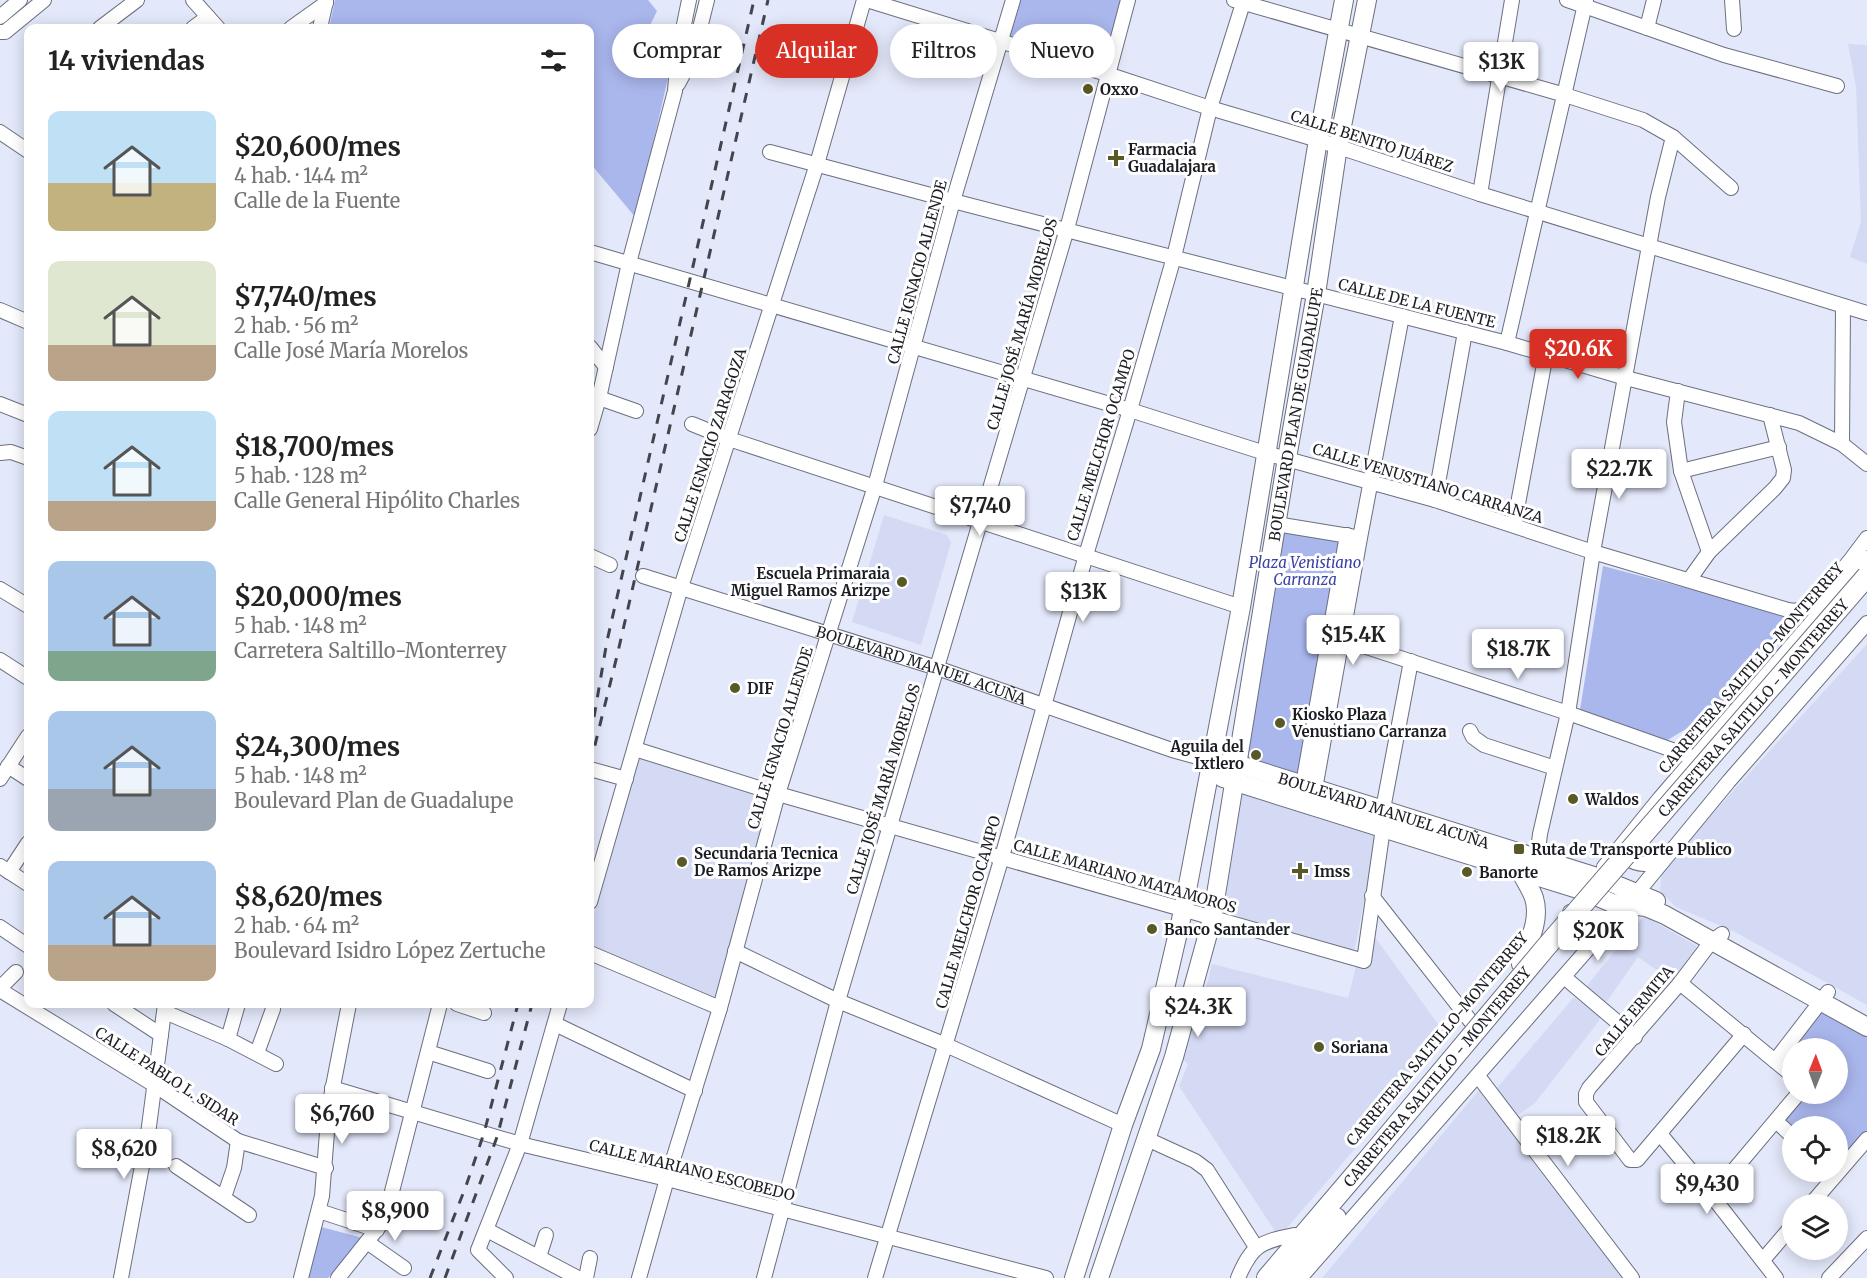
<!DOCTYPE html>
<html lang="es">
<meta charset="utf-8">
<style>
body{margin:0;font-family:Merriweather,serif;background:#f6f6f6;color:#222;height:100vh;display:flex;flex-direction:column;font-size:22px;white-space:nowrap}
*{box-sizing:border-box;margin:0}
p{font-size:20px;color:#767676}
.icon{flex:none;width:33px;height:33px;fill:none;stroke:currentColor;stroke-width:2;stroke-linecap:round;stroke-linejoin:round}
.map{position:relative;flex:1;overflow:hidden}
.panel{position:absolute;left:24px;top:24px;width:570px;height:984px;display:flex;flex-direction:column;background:#fff;border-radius:12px;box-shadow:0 3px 15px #0003}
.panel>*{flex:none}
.banner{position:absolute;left:612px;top:24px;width:570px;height:54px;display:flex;gap:12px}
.needle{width:39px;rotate:1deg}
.tools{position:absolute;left:1782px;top:1038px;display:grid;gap:12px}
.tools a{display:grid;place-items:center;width:66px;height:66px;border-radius:50%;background:#fff;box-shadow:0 3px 15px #0003;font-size:30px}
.price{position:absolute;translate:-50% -51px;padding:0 14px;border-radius:6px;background:#fff;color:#222;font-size:20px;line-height:39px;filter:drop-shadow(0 2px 3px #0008)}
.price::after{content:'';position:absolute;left:50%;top:36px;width:18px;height:14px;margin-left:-9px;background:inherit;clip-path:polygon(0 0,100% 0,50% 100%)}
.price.active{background:#d93025;color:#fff}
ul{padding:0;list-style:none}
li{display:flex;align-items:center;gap:18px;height:150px;padding:0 24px}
li span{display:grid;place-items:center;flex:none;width:168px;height:120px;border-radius:12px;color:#555}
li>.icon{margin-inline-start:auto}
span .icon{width:72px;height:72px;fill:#fffc;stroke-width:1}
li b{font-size:26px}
h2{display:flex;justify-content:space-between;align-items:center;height:72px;padding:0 24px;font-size:26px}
.pill{padding:0 21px;border-radius:27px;background:#fff;box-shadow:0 3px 15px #0003;font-size:21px;line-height:54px}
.pill.active{background:#d93025;color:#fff}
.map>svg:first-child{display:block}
.built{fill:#d4daf4}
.green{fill:#aab7ed}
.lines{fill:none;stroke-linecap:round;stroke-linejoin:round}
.minor-casing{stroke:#6b6f7f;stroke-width:16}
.major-casing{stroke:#6b6f7f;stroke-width:20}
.highway-casing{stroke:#6b6f7f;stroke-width:22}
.minor{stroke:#fff;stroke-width:14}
.major{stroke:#fff;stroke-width:18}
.highway{stroke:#fff;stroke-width:20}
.rail{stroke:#43454e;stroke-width:3;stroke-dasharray:10 10;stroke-linecap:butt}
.highway-bridge-casing{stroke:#6b6f7f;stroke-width:22;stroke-linecap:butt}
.highway-bridge{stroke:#fff;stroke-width:20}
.poi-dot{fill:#585926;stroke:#fff;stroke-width:2}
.labels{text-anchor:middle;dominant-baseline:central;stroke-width:6;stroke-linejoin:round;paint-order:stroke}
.poi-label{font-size:15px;font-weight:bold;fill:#1c1d24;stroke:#fff;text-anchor:start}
.street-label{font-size:15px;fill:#1c1d24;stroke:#fff}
.park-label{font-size:15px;font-style:italic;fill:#3a42a4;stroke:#fff}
</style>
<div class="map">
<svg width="1867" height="1278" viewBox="0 0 1867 1278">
<rect width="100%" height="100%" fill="#e3e8fa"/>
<g class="built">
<polygon points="1848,44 1867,45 1867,264 1850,257 1861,222 1856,87"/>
<polygon points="884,515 947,535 951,543 921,645 852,622"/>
<polygon points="1867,644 1867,1005 1735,932 1676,907 1660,891 1662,869"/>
<polygon points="635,751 776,795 717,1016 590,959 590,930"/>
<polygon points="1243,791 1377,836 1354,953 1246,921 1224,907"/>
<polygon points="1644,916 1697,946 1672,981 1638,957 1605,1004 1585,988"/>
<polygon points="1372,933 1446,1035 1359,1144 1279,1237 1179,1086 1188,1064 1180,1057 1208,981 1212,964 1348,998 1356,966"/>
<polygon points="1574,997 1600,1017 1599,1021 1535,1103 1518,1115 1497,1088"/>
<polygon points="1479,1090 1622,1278 1322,1278"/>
</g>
<g class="green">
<polygon points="335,0 648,0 657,11 637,52 670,69 636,218 590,163 590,28 329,28"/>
<polygon points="1014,0 1127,0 1106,73 1002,41"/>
<polygon points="1280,530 1343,540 1299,777 1240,759"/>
<polygon points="1603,566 1789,615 1732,701 1666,741 1580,710"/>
<polygon points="1820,1010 1867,1037 1867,1130 1838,1165 1838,1126 1792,1126 1792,1130 1783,1122 1804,1094 1838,1094 1838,1048 1792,1048 1792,1070 1780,1060"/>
<polygon points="321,1227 363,1238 328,1278 306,1278"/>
</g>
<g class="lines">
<g class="minor-casing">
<g id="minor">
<polyline points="193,0 218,28"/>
<polyline points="867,0 1107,74 1210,108 1318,140 1480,194 1867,313"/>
<polyline points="1234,0 1565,95 1643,120 1673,137 1731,188"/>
<polyline points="1567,0 1724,55 1837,86"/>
<polyline points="1732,0 1734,29"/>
<polyline points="0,17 20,0"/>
<polyline points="100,28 137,0"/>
<polyline points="193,28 208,17"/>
<polyline points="291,28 326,3"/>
<polyline points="320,28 326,1"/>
<polyline points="1647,28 1654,0"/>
<polyline points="0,32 5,32 44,0"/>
<polyline points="678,84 693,56 707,0"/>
<polyline points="0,132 28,151"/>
<polyline points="770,152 953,201 1507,343 1626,378 1799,423 1842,444 1867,464"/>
<polyline points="1480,194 1512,0"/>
<polyline points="590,252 1130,410 1265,453 1435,500 1593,552 1788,610 1795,611 1809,607 1849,562"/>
<polyline points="0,310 28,322"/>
<polyline points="1507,343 1586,0"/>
<polyline points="590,347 606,367"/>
<polyline points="1678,391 1674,422 1681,471 1709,552 1689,580"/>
<polyline points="599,398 636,411"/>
<polyline points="0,404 28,415"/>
<polyline points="692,424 729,439 1241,607"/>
<polyline points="590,429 599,398 629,263 675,91 678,54 689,0"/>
<polyline points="1842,444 1843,306"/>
<polyline points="0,453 11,452 28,458"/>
<polyline points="1681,471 1779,447"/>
<polyline points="1435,500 1465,332"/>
<polyline points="1276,524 1355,537"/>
<polyline points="1514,525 1546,354"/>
<polyline points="1709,552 1775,488 1783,478 1784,470 1770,415"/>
<polyline points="590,556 610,565"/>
<polyline points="1853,567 1849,562 1867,538"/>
<path id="s1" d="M643,576l294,92 235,82 40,11"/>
<polyline points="0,589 28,606"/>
<polyline points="1330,635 1568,713 1695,758"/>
<polyline points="0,660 28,678"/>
<polyline points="1470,731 1473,737 1484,745 1555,768"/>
<polyline points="635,749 778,794 1364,961 1383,828"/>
<polyline points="8,766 28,779"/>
<polyline points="590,769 626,779"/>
<polyline points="0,779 28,736"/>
<polyline points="1303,784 1347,535"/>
<polyline points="1315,789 1360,538 1402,316"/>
<polyline points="1383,809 1411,661"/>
<path d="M1623,847l4,11c12,9 23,6 36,3"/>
<polyline points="1537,859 1540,834 1568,713 1593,552 1658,197 1673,137"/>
<polyline points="0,866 28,884"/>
<polyline points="1604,867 1660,798 1867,558"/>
<polyline points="9,872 28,843"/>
<polyline points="1372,896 1472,1023"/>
<polyline points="590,902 681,587 817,164 864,0"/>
<path d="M1570,912c18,1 24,9 29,25"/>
<polyline points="0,927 28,946"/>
<polyline points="1722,934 1711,942 1680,983 1589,1088 1586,1094 1586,1102 1630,1160 1637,1160 1744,1034"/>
<polyline points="735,951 838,1001 946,1045 1123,1125"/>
<polyline points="590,953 720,1008"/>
<polyline points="1564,977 1635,1037"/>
<polyline points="1680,983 1792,1075"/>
<polyline points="0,988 16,972"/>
<polyline points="0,990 156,1086 238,1141 326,1168"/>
<polyline points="114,1004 161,1035"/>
<polyline points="457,1004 484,1013"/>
<polyline points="165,1012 228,1039 276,1064"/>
<polyline points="555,1024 695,1091"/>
<polyline points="228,1039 238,1004"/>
<polyline points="428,1052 488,1071"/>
<polyline points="257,1053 273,1009"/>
<polyline points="1775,1061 1828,992"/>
<polyline points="1478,1076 1632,1278"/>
<polyline points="332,1088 520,1144 667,1179 1046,1278"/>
<polyline points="1776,1121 1792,1136"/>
<polyline points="1660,1134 1712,1196 1776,1278"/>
<polyline points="1147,1139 1195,1161 1207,1170 1256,1247"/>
<polyline points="176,1166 249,1215"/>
<polyline points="1712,1196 1798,1094"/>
<polyline points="224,1197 234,1168 238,1141"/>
<polyline points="1811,1204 1867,1139"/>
<polyline points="319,1211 377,1230"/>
<polyline points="487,1230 578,1278"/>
<polyline points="367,1242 404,1268"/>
<polyline points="539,1257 546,1235"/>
<polyline points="1763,1260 1792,1226"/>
<polyline points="121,1278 148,1134 165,1004"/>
<polyline points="301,1278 322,1196 329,1107 349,1004"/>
<polyline points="338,1278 381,1224 387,1211 440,1004"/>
<polyline points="506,1278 478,1250 520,1144 560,1004"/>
<polyline points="586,1278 590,1258"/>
<polyline points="639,1278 667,1179 720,1008 778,794 875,486 953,201 1013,0"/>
<polyline points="764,1278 838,1001 1067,229 1128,0"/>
<polyline points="875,1278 1002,857 1086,555 1130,410 1174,257 1210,108 1244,0"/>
<path d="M1238,1278c14,-33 22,-36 56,-43"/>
<polyline points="1300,1278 1636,894 1729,781 1867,623"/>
<polyline points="1829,1278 1867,1238"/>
</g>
</g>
<g class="major-casing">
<g id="major">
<path id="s2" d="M1226,763l11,1 360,113 59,24"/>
<polyline points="1223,778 1584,891 1612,903 1646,907 1665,915 1867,1027"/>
<path d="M1521,964c7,-21 20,-44 13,-66 -3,-9 -9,-17 -13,-26"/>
<polyline points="1074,1278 1123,1125 1151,1049 1183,911 1241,607 1318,140 1344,0"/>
<path id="s3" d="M1099,1278l75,-221 38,-138 75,-461 29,-164 22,-148 29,-146"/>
</g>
</g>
<g class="highway-casing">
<g id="highway">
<polyline points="1267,1278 1365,1163"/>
<polyline points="1286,1278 1336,1218"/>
</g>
</g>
<use href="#minor" class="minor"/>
<use href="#major" class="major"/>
<use href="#highway" class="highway"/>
<g class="rail">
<polyline points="594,717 607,641 754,0"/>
<polyline points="590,765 617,656 768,0"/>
<polyline points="430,1278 466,1186 484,1133 518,1004"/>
<polyline points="445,1278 497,1137 532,1004"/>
</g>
<g class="highway-bridge-casing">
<g id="highway-bridge">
<path id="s4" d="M1365,1163l181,-216 321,-371"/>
</g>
</g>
<use href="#highway-bridge" class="highway-bridge"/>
</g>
<g class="poi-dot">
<circle cx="1088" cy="89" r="6"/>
<path d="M1113 149h6v6h6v6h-6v6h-6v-6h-6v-6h6z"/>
<circle cx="902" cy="582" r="6"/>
<circle cx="735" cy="688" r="6"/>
<circle cx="1280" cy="723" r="6"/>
<circle cx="1256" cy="755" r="6"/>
<circle cx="1573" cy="799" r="6"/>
<rect x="1513" y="843" width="12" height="12" rx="3"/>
<circle cx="682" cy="862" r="6"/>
<path d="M1297 862h6v6h6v6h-6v6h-6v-6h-6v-6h6z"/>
<circle cx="1467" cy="872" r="6"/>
<circle cx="1152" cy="929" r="6"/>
<circle cx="1319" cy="1047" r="6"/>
</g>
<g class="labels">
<g class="poi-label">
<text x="1100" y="89">Oxxo</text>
<text x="1128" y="149">Farmacia<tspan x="1128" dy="17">Guadalajara</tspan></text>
<text x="890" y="573" text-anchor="end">Escuela Primaraia<tspan x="890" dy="17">Miguel Ramos Arizpe</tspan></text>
<text x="747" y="688">DIF</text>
<text x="1292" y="714">Kiosko Plaza<tspan x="1292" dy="17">Venustiano Carranza</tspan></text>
<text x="1244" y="746" text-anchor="end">Aguila del<tspan x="1244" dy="17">Ixtlero</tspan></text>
<text x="1585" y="799">Waldos</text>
<text x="1531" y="849">Ruta de Transporte Publico</text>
<text x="694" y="853">Secundaria Tecnica<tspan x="694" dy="17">De Ramos Arizpe</tspan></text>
<text x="1314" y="871">Imss</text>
<text x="1479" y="872">Banorte</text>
<text x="1164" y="929">Banco Santander</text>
<text x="1331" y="1047">Soriana</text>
</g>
<g class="street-label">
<text transform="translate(1372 141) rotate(18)">CALLE BENITO JUÁREZ</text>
<text transform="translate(917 272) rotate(-75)">CALLE IGNACIO ALLENDE</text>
<text transform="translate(1417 303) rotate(14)">CALLE DE LA FUENTE</text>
<text transform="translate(1022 324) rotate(-74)">CALLE JOSÉ MARÍA MORELOS</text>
<text stroke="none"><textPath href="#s3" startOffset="888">BOULEVARD PLAN DE GUADALUPE</textPath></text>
<text transform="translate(710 445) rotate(-72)">CALLE IGNACIO ZARAGOZA</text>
<text transform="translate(1101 445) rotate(-73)">CALLE MELCHOR OCAMPO</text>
<text transform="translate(1428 483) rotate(17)">CALLE VENUSTIANO CARRANZA</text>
<text stroke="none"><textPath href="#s1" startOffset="292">BOULEVARD MANUEL ACUÑA</textPath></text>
<text transform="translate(1751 668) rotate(-49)">CARRETERA SALTILLO-MONTERREY</text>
<text stroke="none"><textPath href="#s4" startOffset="598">CARRETERA SALTILLO - MONTERREY</textPath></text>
<text transform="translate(780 738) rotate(-73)">CALLE IGNACIO ALLENDE</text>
<text transform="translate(883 789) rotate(-73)">CALLE JOSÉ MARÍA MORELOS</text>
<text stroke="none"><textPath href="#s2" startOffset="165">BOULEVARD MANUEL ACUÑA</textPath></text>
<text transform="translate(1125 876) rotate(16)">CALLE MARIANO MATAMOROS</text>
<text transform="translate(968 912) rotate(-74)">CALLE MELCHOR OCAMPO</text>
<text transform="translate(1634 1011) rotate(-50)">CALLE ERMITA</text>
<text transform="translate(1437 1039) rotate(-50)">CARRETERA SALTILLO-MONTERREY</text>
<text transform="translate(167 1076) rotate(33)">CALLE PABLO L. SIDAR</text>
<text transform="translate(1437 1077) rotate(-50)">CARRETERA SALTILLO - MONTERREY</text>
<text transform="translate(692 1170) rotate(14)">CALLE MARIANO ESCOBEDO</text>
</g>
<g class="park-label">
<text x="1305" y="562">Plaza Venistiano<tspan x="1305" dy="17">Carranza</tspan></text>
</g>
</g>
</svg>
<div class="tools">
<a><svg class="needle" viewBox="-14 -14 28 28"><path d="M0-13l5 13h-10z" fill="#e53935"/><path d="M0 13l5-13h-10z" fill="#767676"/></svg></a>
<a><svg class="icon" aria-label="locate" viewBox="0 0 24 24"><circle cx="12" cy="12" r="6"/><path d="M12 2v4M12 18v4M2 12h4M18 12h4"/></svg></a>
<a><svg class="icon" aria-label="layers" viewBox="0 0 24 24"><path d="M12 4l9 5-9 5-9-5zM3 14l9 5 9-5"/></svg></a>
</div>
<b class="price" style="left:1501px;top:93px">$13K</b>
<b class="price active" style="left:1578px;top:380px">$20.6K</b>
<b class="price" style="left:1619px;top:500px">$22.7K</b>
<b class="price" style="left:980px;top:537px">$7,740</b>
<b class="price" style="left:1083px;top:623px">$13K</b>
<b class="price" style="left:1353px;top:666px">$15.4K</b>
<b class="price" style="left:1518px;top:680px">$18.7K</b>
<b class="price" style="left:1598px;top:962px">$20K</b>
<b class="price" style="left:1198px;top:1038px">$24.3K</b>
<b class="price" style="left:342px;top:1145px">$6,760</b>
<b class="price" style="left:1568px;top:1167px">$18.2K</b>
<b class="price" style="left:124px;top:1180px">$8,620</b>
<b class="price" style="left:1707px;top:1215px">$9,430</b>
<b class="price" style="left:395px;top:1242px">$8,900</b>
<div class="banner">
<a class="pill">Comprar</a>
<a class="pill active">Alquilar</a>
<a class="pill">Filtros</a>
<a class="pill">Nuevo</a>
</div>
<section class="panel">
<h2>14 viviendas<svg class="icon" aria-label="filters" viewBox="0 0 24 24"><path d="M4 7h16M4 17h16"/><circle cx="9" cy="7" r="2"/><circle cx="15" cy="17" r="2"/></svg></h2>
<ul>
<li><span style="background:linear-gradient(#bfe0f5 60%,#c2b280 0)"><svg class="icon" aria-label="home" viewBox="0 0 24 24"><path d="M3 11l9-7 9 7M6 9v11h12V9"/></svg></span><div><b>$20,600/mes</b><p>4 hab. · 144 m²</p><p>Calle de la Fuente</p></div></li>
<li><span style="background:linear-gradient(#dfe7d0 70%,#b9a48a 0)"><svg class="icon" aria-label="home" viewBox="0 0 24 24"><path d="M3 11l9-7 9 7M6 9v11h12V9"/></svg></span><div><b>$7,740/mes</b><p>2 hab. · 56 m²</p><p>Calle José María Morelos</p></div></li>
<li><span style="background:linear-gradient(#bfe0f5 75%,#b9a48a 0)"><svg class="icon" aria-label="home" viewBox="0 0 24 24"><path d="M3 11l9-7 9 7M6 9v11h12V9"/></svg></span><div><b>$18,700/mes</b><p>5 hab. · 128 m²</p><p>Calle General Hipólito Charles</p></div></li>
<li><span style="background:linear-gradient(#a9c7e8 75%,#7fa58c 0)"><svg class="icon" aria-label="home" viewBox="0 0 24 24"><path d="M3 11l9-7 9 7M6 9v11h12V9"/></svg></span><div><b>$20,000/mes</b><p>5 hab. · 148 m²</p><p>Carretera Saltillo-Monterrey</p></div></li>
<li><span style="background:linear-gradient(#a9c7e8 65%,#9aa5b1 0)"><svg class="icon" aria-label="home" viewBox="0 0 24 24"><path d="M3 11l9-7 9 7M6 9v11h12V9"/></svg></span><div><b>$24,300/mes</b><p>5 hab. · 148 m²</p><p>Boulevard Plan de Guadalupe</p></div></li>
<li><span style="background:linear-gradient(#a9c7e8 70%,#b9a48a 0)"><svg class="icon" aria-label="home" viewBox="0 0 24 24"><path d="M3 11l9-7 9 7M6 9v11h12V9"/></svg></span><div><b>$8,620/mes</b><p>2 hab. · 64 m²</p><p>Boulevard Isidro López Zertuche</p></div></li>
</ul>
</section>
</div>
